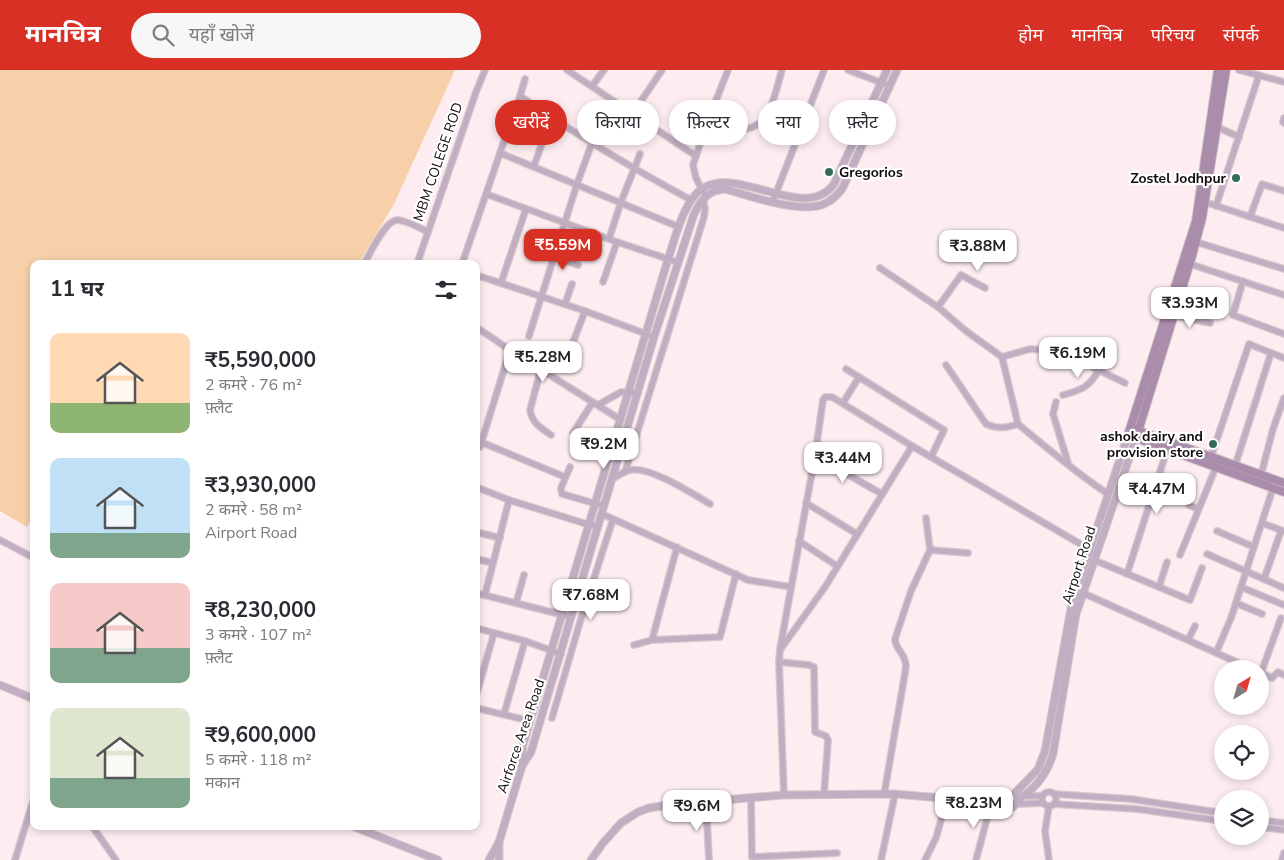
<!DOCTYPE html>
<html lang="hi">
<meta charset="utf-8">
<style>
body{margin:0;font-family:"Nunito Sans","Noto Sans Devanagari",sans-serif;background:#f7f7f7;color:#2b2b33;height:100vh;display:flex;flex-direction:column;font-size:19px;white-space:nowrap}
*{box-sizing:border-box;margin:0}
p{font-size:16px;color:#7c7c81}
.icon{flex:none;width:28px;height:28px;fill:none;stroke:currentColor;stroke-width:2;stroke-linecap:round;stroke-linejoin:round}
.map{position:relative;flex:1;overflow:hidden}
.sheet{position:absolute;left:30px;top:190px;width:450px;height:570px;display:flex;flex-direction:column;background:#fff;border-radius:10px;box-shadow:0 2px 8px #0003}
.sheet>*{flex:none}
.hud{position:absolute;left:495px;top:30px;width:475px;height:45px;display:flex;gap:10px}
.needle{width:32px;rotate:37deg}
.buttons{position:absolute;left:1214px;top:590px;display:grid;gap:10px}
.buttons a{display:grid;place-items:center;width:55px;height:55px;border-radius:50%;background:#fff;box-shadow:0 2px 8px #0003;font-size:25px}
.price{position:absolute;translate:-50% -42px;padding:0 11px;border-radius:10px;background:#fff;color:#222;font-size:16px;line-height:32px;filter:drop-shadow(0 1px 2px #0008)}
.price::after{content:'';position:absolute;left:50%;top:30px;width:15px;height:11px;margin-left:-8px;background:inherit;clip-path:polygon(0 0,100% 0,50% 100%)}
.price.on{background:#d93025;color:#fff}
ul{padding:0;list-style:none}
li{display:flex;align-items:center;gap:15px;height:125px;padding:0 20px}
li span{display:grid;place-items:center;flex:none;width:140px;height:100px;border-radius:10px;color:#555}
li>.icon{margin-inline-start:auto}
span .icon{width:60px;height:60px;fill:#fffc;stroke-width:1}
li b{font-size:21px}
h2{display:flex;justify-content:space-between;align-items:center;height:60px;padding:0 20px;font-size:21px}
.chip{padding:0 18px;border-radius:22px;background:#fff;box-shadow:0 2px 8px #0003;font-size:18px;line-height:45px}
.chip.on{background:#d93025;color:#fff}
header{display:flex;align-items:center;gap:30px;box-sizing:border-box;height:70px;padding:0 25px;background:#d93025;color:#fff}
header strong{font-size:24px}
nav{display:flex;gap:28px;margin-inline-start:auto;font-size:18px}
.search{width:350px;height:45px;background:#f7f7f7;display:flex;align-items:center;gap:12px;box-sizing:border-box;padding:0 18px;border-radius:28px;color:#7c7c81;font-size:19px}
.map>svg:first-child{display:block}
.green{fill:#f7d0aa}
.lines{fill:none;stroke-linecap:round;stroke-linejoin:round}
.minor-casing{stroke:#d7c9cd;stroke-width:8}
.tertiary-casing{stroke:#d7c9cd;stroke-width:9}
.secondary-casing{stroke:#d7c9cd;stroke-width:10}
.minor{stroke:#c1aec2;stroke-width:5.5}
.tertiary{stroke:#c1aec2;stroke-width:7}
.secondary{stroke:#a98dab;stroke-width:8}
.poi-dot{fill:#326c56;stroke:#fff;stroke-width:2}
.labels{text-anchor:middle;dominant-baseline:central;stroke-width:4.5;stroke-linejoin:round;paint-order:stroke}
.street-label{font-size:14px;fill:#110b0d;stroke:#fff}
.poi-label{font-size:14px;font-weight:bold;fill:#110b0d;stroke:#fff;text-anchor:end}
</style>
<header>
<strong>मानचित्र</strong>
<div class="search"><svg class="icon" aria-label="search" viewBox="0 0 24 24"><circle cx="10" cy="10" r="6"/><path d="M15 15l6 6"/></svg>यहाँ खोजें</div>
<nav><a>होम</a><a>मानचित्र</a><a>परिचय</a><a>संपर्क</a></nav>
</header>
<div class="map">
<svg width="1284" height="790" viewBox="0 0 1284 790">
<rect width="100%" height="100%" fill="#fdedf1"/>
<polygon class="green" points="0,0 455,0 394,134 358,194 34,194 34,443 27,457 0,441"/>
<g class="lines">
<g class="minor-casing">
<g id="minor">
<polyline points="567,0 696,86"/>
<polyline points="848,0 890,16"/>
<polyline points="1239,0 1284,12"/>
<polyline points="592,16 604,0"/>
<polyline points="520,26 525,9"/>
<polyline points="633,43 662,0"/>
<polyline points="1284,48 1283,52 1284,53"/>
<path d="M707,53c11,2 24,7 35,6 29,0 33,-37 40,-59"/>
<polyline points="1217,57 1239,67"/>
<polyline points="534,96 551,48"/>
<polyline points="703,122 696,108 693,95 707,53 728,0"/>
<polyline points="486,124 500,83"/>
<polyline points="773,131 824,0"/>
<polyline points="1205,132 1284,158"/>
<polyline points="1216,136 1259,5"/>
<polyline points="1250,147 1262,114 1284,121"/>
<path d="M679,157l-179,-74 20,-57c55,38 112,72 171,104"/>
<polyline points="609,169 621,132 640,84"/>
<polyline points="1196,172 1284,199"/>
<polyline points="554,187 578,195"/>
<path d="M364,194c6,-11 21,-43 33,-44 9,0 22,8 30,11"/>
<polyline points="417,194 476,22 485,0"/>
<polyline points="462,194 486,124 617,172 677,192"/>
<polyline points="1190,194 1284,225"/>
<polyline points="880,198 938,237 966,261 1002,287 1030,279 1060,281 1125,313"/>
<polyline points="476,205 585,241 649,265"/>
<polyline points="1243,211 1233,245 1284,264"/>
<polyline points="603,212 617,172"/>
<polyline points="501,213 526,139"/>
<polyline points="565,234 572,214"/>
<polyline points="938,237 961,205 985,218"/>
<polyline points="1173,245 1210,253"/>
<polyline points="476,257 510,280 621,350"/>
<polyline points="529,266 577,114 592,73"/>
<polyline points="1002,287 1018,354"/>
<polyline points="567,288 585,241"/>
<path d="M946,295l40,59c11,5 20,4 32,0 29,24 58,49 90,70"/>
<path d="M541,299l-11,41c2,13 10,17 21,25"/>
<polyline points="846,299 944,360 931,387"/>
<path d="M1063,325c19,-5 26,-8 36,-25"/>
<polyline points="1056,332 1053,344 1068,393"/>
<polyline points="843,333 859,307"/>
<polyline points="598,335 621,322 638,323"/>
<polyline points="573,363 593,332"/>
<polyline points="481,372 565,407"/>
<polyline points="476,376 480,377 510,280"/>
<polyline points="815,386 882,424"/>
<polyline points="1211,387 1249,274 1284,288"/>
<polyline points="1235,396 1271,283"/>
<polyline points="570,397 561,418 562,424 604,436"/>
<polyline points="625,402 704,147 705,138 703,129"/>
<polyline points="1261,405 1273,359 1284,328"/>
<path d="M612,409c6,-3 12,-8 18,-9 20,-4 63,24 80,34"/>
<polyline points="1158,409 1172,413"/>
<polyline points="476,417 509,430 590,455 598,456"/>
<polyline points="806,433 857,464"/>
<polyline points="1189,435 1198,439"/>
<polyline points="602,444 748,510 791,517"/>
<polyline points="1262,453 1283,461"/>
<polyline points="1217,461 1254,477"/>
<polyline points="476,462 500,468"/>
<polyline points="0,470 34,488"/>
<polyline points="799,471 837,496"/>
<polyline points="930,480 968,483"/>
<polyline points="1207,484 1284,518"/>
<polyline points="1180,485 1216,397"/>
<polyline points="476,489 493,493"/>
<polyline points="1094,490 1190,530 1202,498"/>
<polyline points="1127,504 1167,380"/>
<polyline points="1264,509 1281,461"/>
<polyline points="1159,517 1167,492"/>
<polyline points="1241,517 1284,535"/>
<polyline points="476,523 571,547"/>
<polyline points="1083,523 1252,599"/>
<polyline points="485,525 509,430"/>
<polyline points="516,533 524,505"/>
<polyline points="1236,533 1262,544"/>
<polyline points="476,558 525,571 561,584"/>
<polyline points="652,570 677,477"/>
<polyline points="1188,570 1195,556"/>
<polyline points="634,575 652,570 720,567 736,504"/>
<polyline points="780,579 815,386 823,330 825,327 832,327 912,376"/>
<polyline points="1216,583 1231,548 1273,418"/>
<polyline points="779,592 809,595 814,597 815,662 826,666 828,670 824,725"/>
<polyline points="1260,602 1272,608 1278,602 1284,605"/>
<polyline points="1261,603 1281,548"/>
<polyline points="476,626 494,563"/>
<polyline points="476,638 530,651"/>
<polyline points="504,644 525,571"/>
<polyline points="552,648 580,552 613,449"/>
<circle cx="1049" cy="729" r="7"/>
<polyline points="1054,724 1131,729 1222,743"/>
<polyline points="784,725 779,592 780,580 825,517 912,376 1089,479"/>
<path d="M884,725l22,-128c0,-14 -11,-17 -11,-28l16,-48 19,-41 -4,-32"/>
<polyline points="1024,726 1042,726"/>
<polyline points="751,728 752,787 837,783"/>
<polyline points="706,732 709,790"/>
<polyline points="1017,734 1043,733"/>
<polyline points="1054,734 1137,739 1222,751"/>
<polyline points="1049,736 1045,761 1049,790"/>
<polyline points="1260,750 1284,753"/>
<polyline points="92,756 116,790"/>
<polyline points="1260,757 1284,760"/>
<polyline points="15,790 34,728"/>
<polyline points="881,790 895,724"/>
<polyline points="925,790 936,768 947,729"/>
<polyline points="976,790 991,734"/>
<polyline points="1282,790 1284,783"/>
</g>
</g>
<g class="tertiary-casing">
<g id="tertiary">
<polyline points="0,615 34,629"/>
<path d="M522,696l-1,-7 2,-14 145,-486c7,-20 14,-51 29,-66 35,-35 106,33 137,-9l53,-114"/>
<polyline points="1015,723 1038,699 1045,681 1072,533 1128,365"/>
<path d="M1019,729c17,-11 28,-25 34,-45l23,-140 60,-176"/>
<polyline points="961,731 979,734 1006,734 1013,737 1018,732 1018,726"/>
<polyline points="352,756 438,790"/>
<path d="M489,790l10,-18 23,-76 9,-14 123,-415 40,-123c7,-14 14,-24 31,-25 25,7 75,25 99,15 8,-3 13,-9 18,-15l55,-119"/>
<polyline points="499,790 499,772"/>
<polyline points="591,790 603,773 621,753 638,742 649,738 674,734 784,725 895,724 954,729 1006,725"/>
</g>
</g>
<g class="secondary-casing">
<g id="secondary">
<polyline points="1218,0 1196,151 1128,365 1284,422"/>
<polyline points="1134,359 1284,413"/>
<polyline points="1136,368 1192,186 1202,148 1226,0"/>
</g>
</g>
<use href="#minor" class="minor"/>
<use href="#tertiary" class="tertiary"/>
<use href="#secondary" class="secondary"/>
</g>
<g class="poi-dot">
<circle cx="829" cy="102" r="5"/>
<circle cx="1236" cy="108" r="5"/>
<circle cx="1213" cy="374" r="5"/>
</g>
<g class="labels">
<g class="street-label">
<text transform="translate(438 92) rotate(-71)">MBM COLEGE ROD</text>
<text transform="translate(1079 495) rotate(-72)">Airport Road</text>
<text transform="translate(521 666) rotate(-71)">Airforce Area Road</text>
</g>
<g class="poi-label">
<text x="839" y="102" text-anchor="start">Gregorios</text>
<text x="1226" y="108">Zostel Jodhpur</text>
<text x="1203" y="366">ashok dairy and<tspan x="1203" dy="16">provision store</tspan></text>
</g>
</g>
</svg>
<div class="buttons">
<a><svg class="needle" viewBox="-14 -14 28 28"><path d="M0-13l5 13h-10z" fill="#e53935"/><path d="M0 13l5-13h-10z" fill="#7c7c81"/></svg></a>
<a><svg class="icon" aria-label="locate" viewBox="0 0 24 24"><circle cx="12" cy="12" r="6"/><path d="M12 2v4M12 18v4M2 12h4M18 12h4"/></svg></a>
<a><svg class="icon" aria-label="layers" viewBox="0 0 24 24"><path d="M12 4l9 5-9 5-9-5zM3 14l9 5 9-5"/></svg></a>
</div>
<b class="price on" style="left:563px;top:201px">₹5.59M</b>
<b class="price" style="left:978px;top:202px">₹3.88M</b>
<b class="price" style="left:1190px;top:259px">₹3.93M</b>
<b class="price" style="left:1078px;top:309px">₹6.19M</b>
<b class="price" style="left:543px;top:313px">₹5.28M</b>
<b class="price" style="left:604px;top:400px">₹9.2M</b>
<b class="price" style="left:843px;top:414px">₹3.44M</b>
<b class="price" style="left:1157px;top:445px">₹4.47M</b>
<b class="price" style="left:591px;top:551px">₹7.68M</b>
<b class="price" style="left:974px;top:759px">₹8.23M</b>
<b class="price" style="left:697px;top:762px">₹9.6M</b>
<div class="hud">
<a class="chip on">खरीदें</a>
<a class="chip">किराया</a>
<a class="chip">फ़िल्टर</a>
<a class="chip">नया</a>
<a class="chip">फ़्लैट</a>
</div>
<section class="sheet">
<h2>11 घर<svg class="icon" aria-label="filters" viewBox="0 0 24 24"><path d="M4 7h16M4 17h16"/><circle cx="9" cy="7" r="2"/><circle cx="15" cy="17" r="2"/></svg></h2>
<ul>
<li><span style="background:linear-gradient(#ffd9b3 70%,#8fb573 0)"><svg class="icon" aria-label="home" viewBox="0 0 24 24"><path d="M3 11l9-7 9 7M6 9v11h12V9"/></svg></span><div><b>₹5,590,000</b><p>2 कमरे · 76 m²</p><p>फ़्लैट</p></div></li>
<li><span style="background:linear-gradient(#bfe0f5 75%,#7fa58c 0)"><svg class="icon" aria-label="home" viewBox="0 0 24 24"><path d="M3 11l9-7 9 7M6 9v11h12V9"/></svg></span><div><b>₹3,930,000</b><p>2 कमरे · 58 m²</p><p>Airport Road</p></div></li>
<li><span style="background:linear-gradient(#f6c9c9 65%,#7fa58c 0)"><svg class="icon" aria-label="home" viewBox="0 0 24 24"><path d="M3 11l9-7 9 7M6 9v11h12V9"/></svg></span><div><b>₹8,230,000</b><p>3 कमरे · 107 m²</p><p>फ़्लैट</p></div></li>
<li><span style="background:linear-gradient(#dfe7d0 70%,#7fa58c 0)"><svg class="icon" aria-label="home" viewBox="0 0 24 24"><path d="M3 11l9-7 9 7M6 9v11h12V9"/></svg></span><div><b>₹9,600,000</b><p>5 कमरे · 118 m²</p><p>मकान</p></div></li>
</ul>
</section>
</div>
